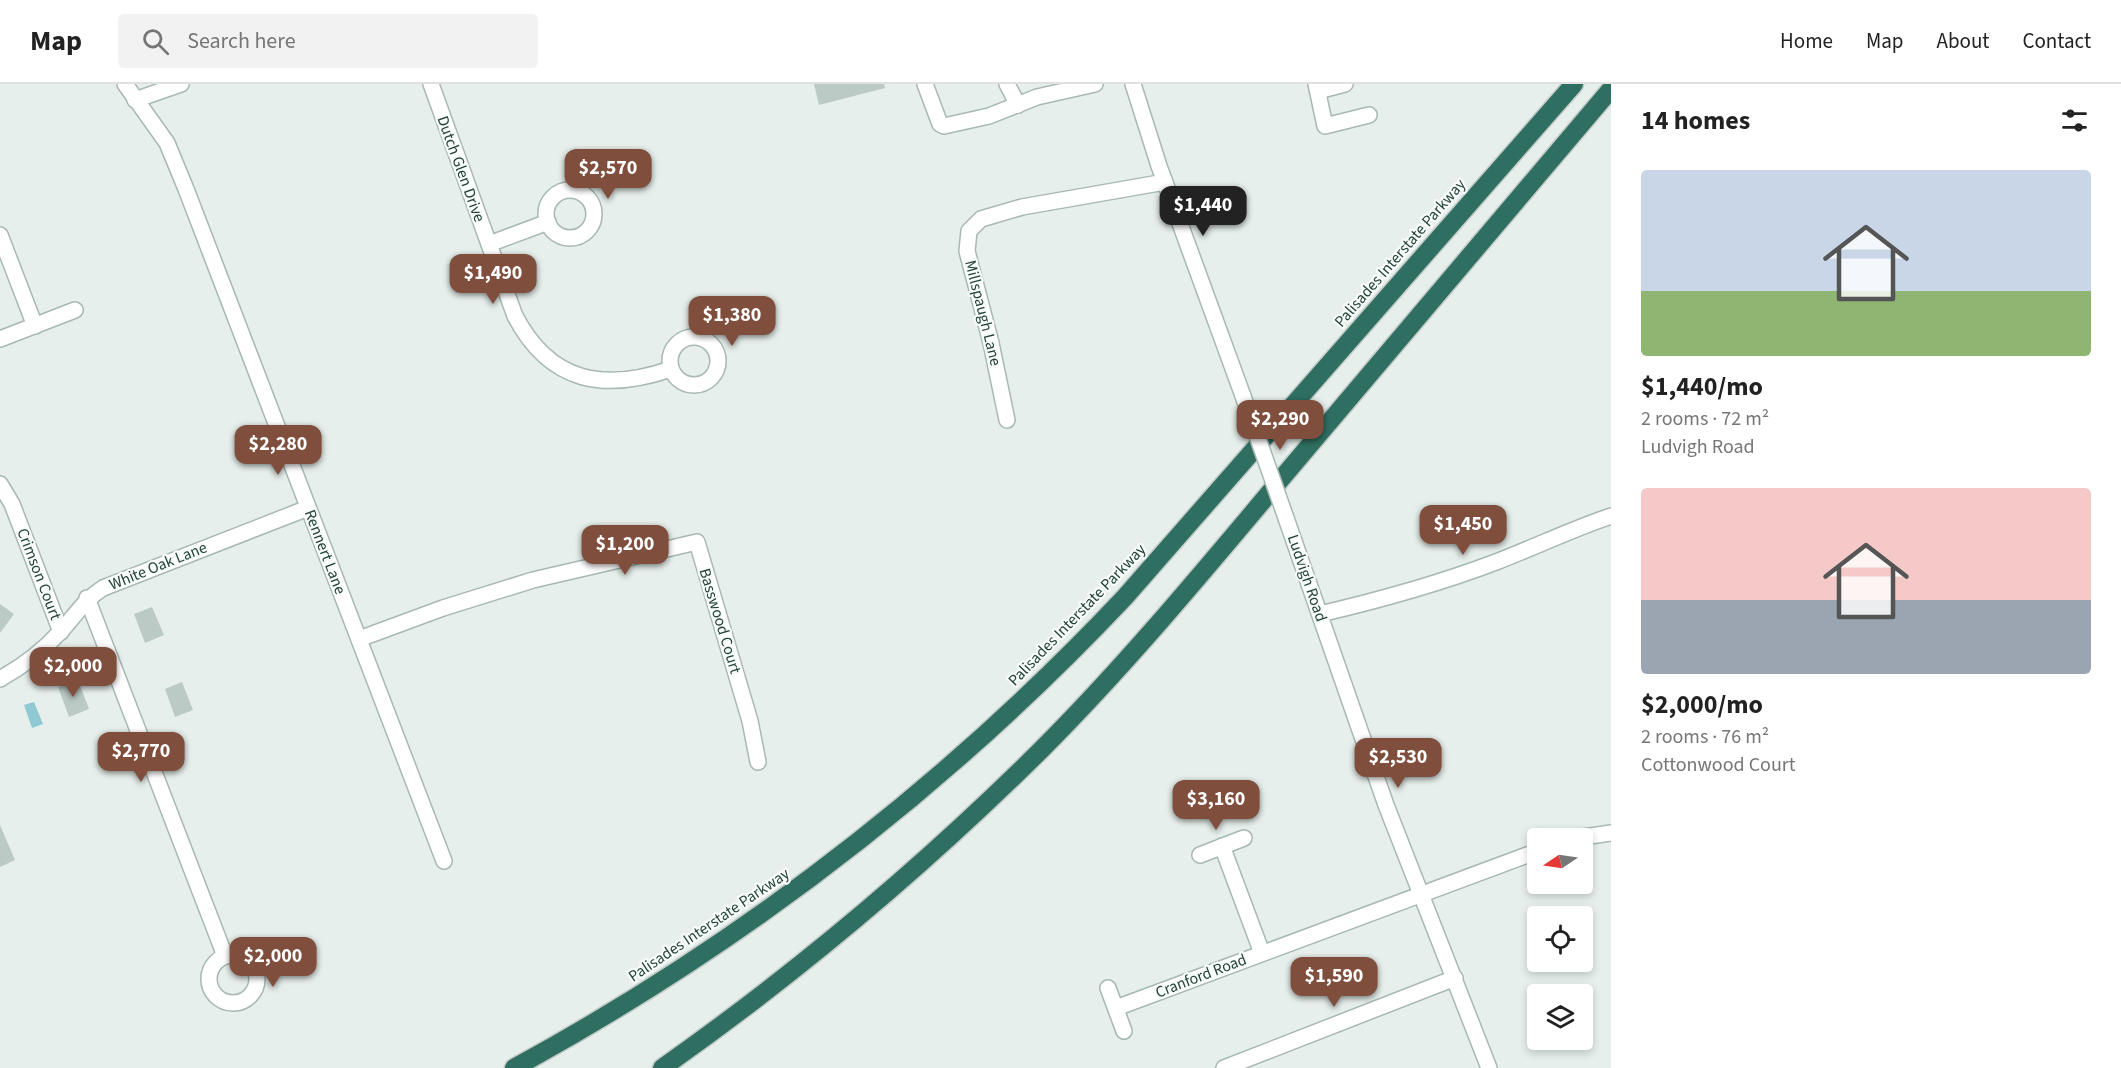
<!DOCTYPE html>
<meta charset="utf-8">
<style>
body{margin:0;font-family:"Source Sans 3",sans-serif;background:#f2f2f2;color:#222;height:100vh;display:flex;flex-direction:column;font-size:22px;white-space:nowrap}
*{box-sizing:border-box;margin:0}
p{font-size:20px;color:#767676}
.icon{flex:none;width:33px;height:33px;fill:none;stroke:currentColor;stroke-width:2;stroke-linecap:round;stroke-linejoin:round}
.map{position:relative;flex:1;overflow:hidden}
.side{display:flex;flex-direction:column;background:#fff;width:510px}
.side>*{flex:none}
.needle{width:39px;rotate:257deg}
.controls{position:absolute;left:1527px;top:744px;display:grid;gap:12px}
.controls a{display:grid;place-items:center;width:66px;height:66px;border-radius:6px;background:#fff;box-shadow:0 3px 9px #0003;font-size:30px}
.price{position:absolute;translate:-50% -51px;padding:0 14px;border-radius:12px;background:#804e3d;color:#fff;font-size:20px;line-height:39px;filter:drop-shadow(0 2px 3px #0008)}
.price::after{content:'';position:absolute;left:50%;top:36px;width:18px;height:14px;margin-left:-9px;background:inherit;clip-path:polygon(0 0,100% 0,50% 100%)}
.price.current{background:#222;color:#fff}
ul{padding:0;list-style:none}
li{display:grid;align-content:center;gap:12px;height:318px;padding:0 30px}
li span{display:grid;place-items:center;height:186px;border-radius:6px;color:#555}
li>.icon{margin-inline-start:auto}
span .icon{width:108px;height:108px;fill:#fffc;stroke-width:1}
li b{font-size:26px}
h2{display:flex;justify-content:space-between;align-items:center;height:72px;padding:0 30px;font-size:26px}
header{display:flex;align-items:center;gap:36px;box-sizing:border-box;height:84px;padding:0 30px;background:#fff;border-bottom:2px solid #e0e0e0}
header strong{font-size:28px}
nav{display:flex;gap:33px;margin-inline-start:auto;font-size:21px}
.search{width:420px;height:54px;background:#f2f2f2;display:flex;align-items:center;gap:15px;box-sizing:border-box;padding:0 21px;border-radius:6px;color:#767676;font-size:22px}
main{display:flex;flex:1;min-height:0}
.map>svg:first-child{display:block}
.water{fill:#8ec9d4}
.building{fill:#bbcac4}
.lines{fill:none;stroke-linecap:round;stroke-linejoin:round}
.minor-casing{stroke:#a8b8b2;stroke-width:18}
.highway-casing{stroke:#c2cac8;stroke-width:21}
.minor{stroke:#fff;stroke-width:15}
.highway{stroke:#2f6f62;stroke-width:18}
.minor-bridge-casing{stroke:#a8b8b2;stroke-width:18;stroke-linecap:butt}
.minor-bridge{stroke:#fff;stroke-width:15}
.labels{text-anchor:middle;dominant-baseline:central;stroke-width:4.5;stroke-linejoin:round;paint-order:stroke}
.street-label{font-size:16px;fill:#24423a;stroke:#f7fbf9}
</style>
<header>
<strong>Map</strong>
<div class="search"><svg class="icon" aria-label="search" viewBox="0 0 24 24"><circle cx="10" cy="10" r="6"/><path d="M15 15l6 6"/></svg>Search here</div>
<nav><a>Home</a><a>Map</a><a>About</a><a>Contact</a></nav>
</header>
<main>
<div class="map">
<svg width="1611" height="984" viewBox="0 0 1611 984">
<rect width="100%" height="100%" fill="#e6efeb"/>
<polygon class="water" points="34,618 43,640 32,644 24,621"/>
<g class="building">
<polygon points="814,0 884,0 885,4 819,21"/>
<polygon points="0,520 14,530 0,549"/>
<polygon points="152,523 164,551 145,559 134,530"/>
<polygon points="78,596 89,625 69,633 58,603"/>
<polygon points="182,598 193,626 175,633 165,605"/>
<polygon points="0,741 15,776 0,783"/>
</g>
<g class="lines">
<g class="minor-casing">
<g id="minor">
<polyline points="125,0 167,59 186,105 444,777"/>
<path d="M431,0l84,232c35,67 89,76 156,53"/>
<polyline points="925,0 940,40 944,42 989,32 1037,13 1095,0"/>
<polyline points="1007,0 1018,21"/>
<polyline points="1133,0 1159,82 1243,312"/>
<polyline points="1316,0 1325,42 1369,31"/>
<polyline points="1318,7 1345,0"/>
<polyline points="135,16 181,0"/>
<circle cx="570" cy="130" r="24"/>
<polyline points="0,151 35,242"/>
<polyline points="489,160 548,138"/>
<circle cx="694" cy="277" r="24"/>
<polyline points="0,255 75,226"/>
<polyline points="1007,336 991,259 967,167 969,147 981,135 1022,123 1165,98"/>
<polyline points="0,400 12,420 61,548"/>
<polyline points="1286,434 1386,721 1489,984"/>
<polyline points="87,514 225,872"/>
<path d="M1320,530c60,-14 118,-30 176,-52 39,-15 76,-33 115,-46"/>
<polyline points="359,555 443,524 533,496 697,458 750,637 758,678"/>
<path d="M0,595c23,-13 42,-27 60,-47 15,-16 24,-32 43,-44l205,-80"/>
<polyline points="1577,754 1611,749"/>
<polyline points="1222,762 1262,869"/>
<polyline points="1200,771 1244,754"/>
<circle cx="233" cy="895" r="24"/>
<polyline points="1108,904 1124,947"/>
<polyline points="1116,924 1538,767"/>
<polyline points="1224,984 1455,894"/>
</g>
</g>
<g class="highway-casing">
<g id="highway">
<path d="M514,984c229,-125 432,-281 611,-471l449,-513"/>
<path d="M662,984c135,-95 261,-201 379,-318 87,-87 166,-183 246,-278 108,-127 216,-255 324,-383"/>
</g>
</g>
<use href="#minor" class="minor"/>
<use href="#highway" class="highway"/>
<g class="minor-bridge-casing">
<polyline id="minor-bridge" points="1243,312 1286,434"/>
</g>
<use href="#minor-bridge" class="minor-bridge"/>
</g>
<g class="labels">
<g class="street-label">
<text transform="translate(461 85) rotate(70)">Dutch Glen Drive</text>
<text transform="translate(1400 169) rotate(-49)">Palisades Interstate Parkway</text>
<text transform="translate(983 229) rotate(76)">Millspaugh Lane</text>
<text transform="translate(325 468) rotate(69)">Rennert Lane</text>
<text transform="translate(158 482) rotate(-22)">White Oak Lane</text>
<text transform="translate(39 490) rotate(69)">Crimson Court</text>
<text transform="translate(1307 494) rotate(71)">Ludvigh Road</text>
<text transform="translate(1077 531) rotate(-46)">Palisades Interstate Parkway</text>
<text transform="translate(720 537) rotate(73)">Basswood Court</text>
<text transform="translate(709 841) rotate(-34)">Palisades Interstate Parkway</text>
<text transform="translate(1201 892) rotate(-21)">Cranford Road</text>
</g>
</g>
</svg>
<div class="controls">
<a><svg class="needle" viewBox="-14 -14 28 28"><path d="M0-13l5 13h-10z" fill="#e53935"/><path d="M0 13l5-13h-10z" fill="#767676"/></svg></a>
<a><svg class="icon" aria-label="locate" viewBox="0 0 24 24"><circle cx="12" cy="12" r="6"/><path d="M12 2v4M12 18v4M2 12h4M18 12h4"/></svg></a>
<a><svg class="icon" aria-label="layers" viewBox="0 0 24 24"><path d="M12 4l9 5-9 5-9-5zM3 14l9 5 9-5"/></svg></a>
</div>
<b class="price" style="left:608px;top:116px">$2,570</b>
<b class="price current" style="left:1203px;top:153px">$1,440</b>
<b class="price" style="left:493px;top:221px">$1,490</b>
<b class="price" style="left:732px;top:263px">$1,380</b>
<b class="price" style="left:1280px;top:367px">$2,290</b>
<b class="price" style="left:278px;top:392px">$2,280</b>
<b class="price" style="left:1463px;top:472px">$1,450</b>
<b class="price" style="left:625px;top:492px">$1,200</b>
<b class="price" style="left:73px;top:614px">$2,000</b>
<b class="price" style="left:141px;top:699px">$2,770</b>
<b class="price" style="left:1398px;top:705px">$2,530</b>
<b class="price" style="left:1216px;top:747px">$3,160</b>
<b class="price" style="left:273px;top:904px">$2,000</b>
<b class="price" style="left:1334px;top:924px">$1,590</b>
</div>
<section class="side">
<h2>14 homes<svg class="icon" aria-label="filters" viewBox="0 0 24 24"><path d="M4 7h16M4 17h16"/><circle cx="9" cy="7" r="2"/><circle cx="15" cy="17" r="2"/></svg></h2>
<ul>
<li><span style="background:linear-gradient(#c9d6e8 65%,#8fb573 0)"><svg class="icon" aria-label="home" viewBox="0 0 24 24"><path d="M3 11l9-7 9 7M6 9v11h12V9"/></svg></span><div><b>$1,440/mo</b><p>2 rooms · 72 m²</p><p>Ludvigh Road</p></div></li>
<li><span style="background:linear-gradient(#f6c9c9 60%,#9aa5b1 0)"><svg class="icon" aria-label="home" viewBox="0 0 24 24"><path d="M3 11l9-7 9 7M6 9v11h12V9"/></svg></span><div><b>$2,000/mo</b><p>2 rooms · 76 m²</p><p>Cottonwood Court</p></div></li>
</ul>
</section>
</main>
